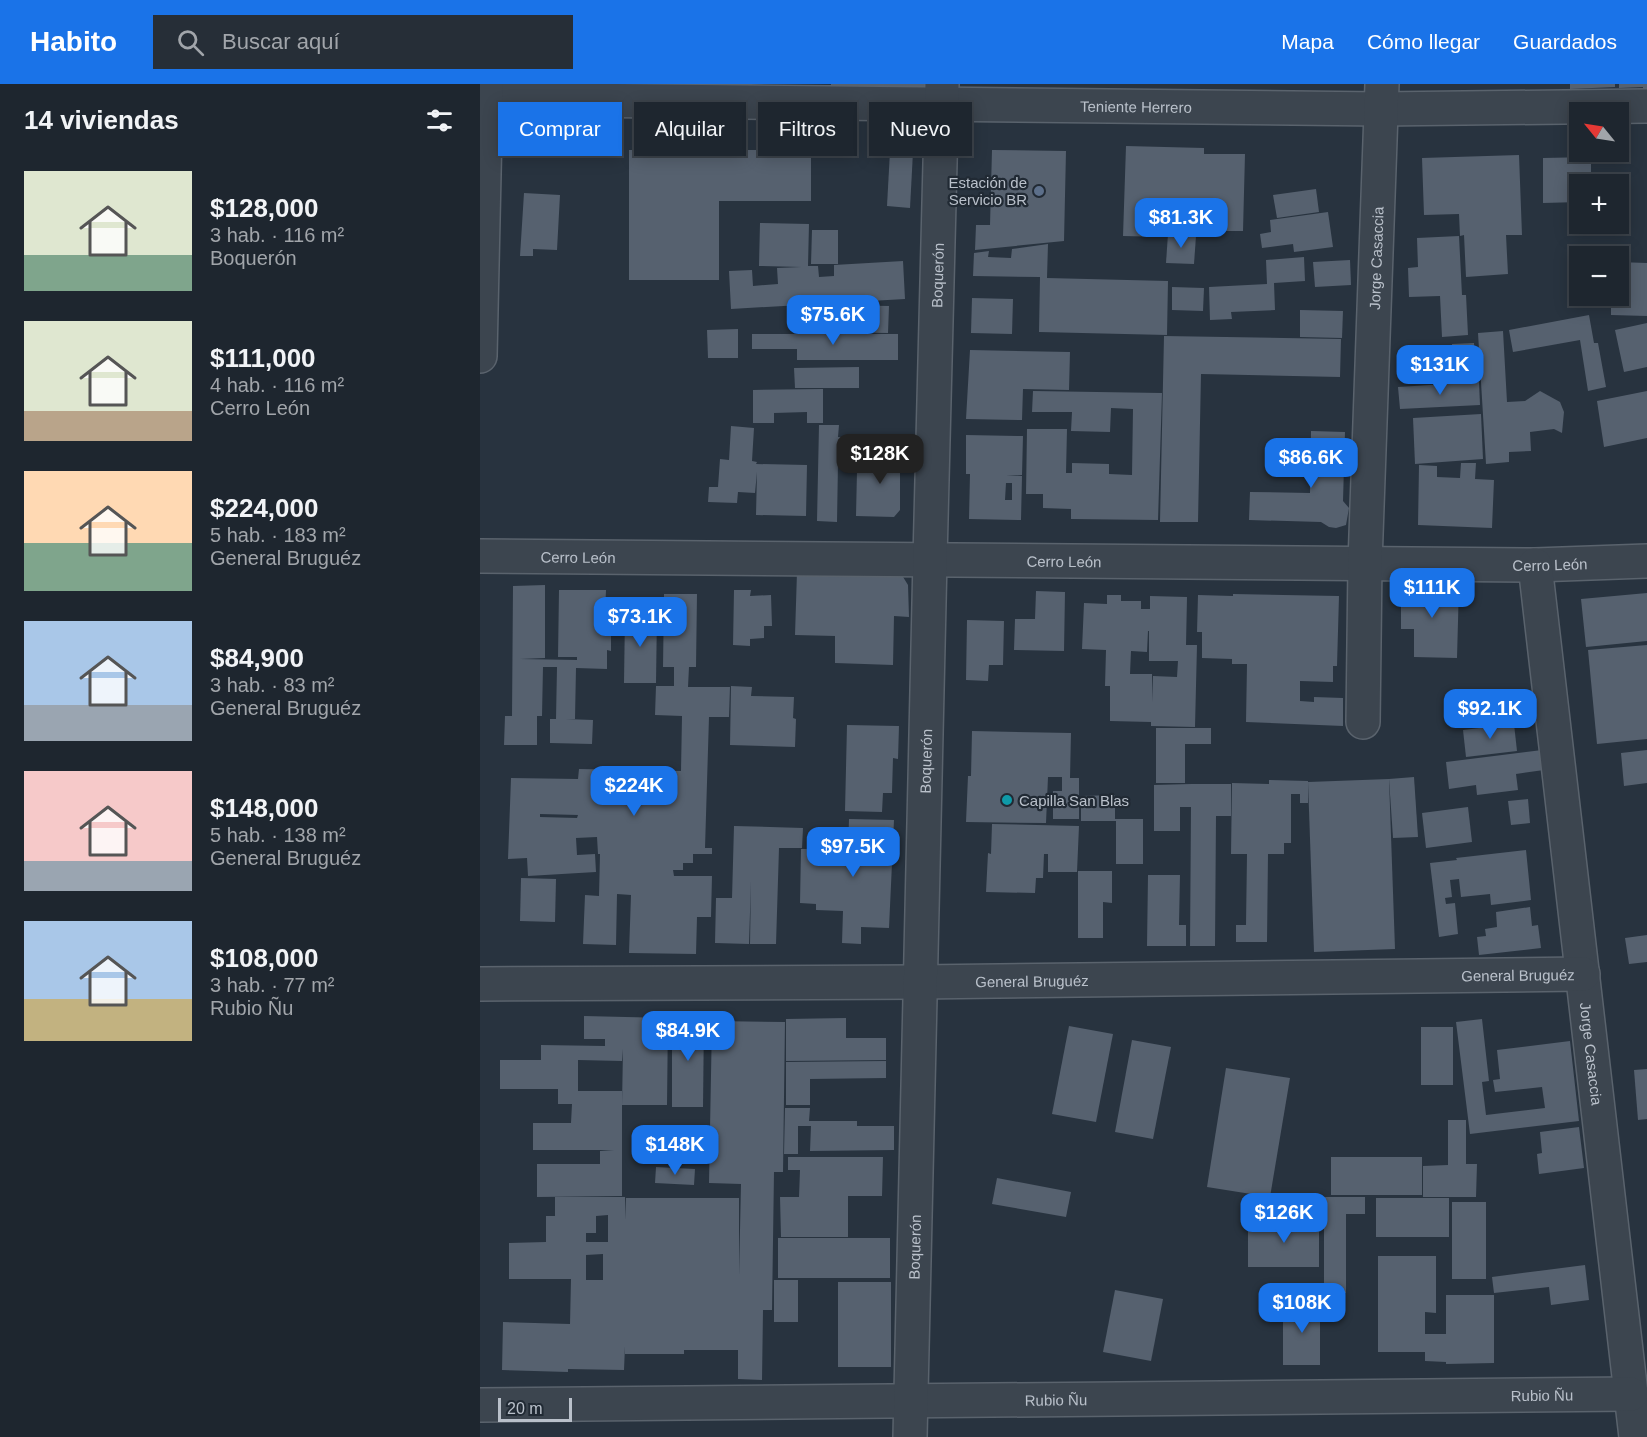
<!DOCTYPE html>
<html lang="es">
<meta charset="utf-8">
<style>
body{margin:0;font-family:Arial,sans-serif;background:#262e37;color:#f1f3f6;height:100vh;display:flex;flex-direction:column;font-size:22px;white-space:nowrap}
*{box-sizing:border-box;margin:0}
p{font-size:20px;color:#a1a5aa}
.icon{flex:none;width:33px;height:33px;fill:none;stroke:currentColor;stroke-width:2;stroke-linecap:round;stroke-linejoin:round}
.map{position:relative;flex:1;overflow:hidden}
.side{display:flex;flex-direction:column;background:#1e262f;width:480px}
.side>*{flex:none}
.top-card{position:absolute;left:18px;top:18px;width:570px;height:54px;display:flex;gap:12px}
.needle{width:39px;rotate:300deg}
.tools{position:absolute;left:1089px;top:18px;display:grid;gap:12px}
.tools a{display:grid;place-items:center;width:60px;height:60px;border-radius:0px;background:#1e262f;box-shadow:0 3px 15px #0003,0 0 0 2px #3c434b;font-size:30px}
.scale{position:absolute;left:18px;bottom:15px;width:74px;box-sizing:border-box;padding-left:6px;border:3px solid #b9c0ca;border-top:0;font-size:16px;line-height:21px;white-space:nowrap;color:#b9c0ca;-webkit-text-stroke:4px #212a34;paint-order:stroke}
.price{position:absolute;translate:-50% -51px;padding:0 14px;border-radius:12px;background:#1a73e8;color:#fff;font-size:20px;line-height:39px;filter:drop-shadow(0 2px 3px #0008)}
.price::after{content:'';position:absolute;left:50%;top:36px;width:18px;height:14px;margin-left:-9px;background:inherit;clip-path:polygon(0 0,100% 0,50% 100%)}
.price.current{background:#222;color:#fff}
ul{padding:0;list-style:none}
li{display:flex;align-items:center;gap:18px;height:150px;padding:0 24px}
li span{display:grid;place-items:center;flex:none;width:168px;height:120px;border-radius:0px;color:#555}
li>.icon{margin-inline-start:auto}
span .icon{width:72px;height:72px;fill:#fffc;stroke-width:1}
li b{font-size:26px}
h2{display:flex;justify-content:space-between;align-items:center;height:72px;padding:0 24px;font-size:26px}
.pill{padding:0 21px;border-radius:0px;background:#1e262f;box-shadow:0 3px 15px #0003,0 0 0 2px #3c434b;font-size:21px;line-height:54px}
.pill.current{background:#1a73e8;color:#fff}
header{display:flex;align-items:center;gap:36px;box-sizing:border-box;height:84px;padding:0 30px;background:#1a73e8;color:#fff}
header strong{font-size:28px}
nav{display:flex;gap:33px;margin-inline-start:auto;font-size:21px}
.search{width:420px;height:54px;background:#262e37;display:flex;align-items:center;gap:15px;box-sizing:border-box;padding:0 21px;border-radius:0px;color:#a1a5aa;font-size:22px}
main{display:flex;flex:1;min-height:0}
.map>svg:first-child{display:block}
.building{fill:#56616f;fill-rule:evenodd}
.lines{fill:none;stroke-linecap:round;stroke-linejoin:round}
.minor-casing{stroke:#5a636d;stroke-width:36}
.minor{stroke:#3c454f;stroke-width:33}
.service-dot{fill:#5c6f8a;stroke:#212a34;stroke-width:2}
.culture-dot{fill:#0f9aa8;stroke:#212a34;stroke-width:2}
.labels{text-anchor:middle;dominant-baseline:central;stroke-width:4.5;stroke-linejoin:round;paint-order:stroke}
.street-label{font-size:15px;fill:#b9c0ca;stroke:#212a34}
.poi-label{font-size:15px;fill:#b9c0ca;stroke:#212a34;text-anchor:end}
</style>
<header>
<strong>Habito</strong>
<div class="search"><svg class="icon" aria-label="search" viewBox="0 0 24 24"><circle cx="10" cy="10" r="6"/><path d="M15 15l6 6"/></svg>Buscar aquí</div>
<nav><a>Mapa</a><a>Cómo llegar</a><a>Guardados</a></nav>
</header>
<main>
<section class="side">
<h2>14 viviendas<svg class="icon" aria-label="filters" viewBox="0 0 24 24"><path d="M4 7h16M4 17h16"/><circle cx="9" cy="7" r="2"/><circle cx="15" cy="17" r="2"/></svg></h2>
<ul>
<li><span style="background:linear-gradient(#dfe7d0 70%,#7fa58c 0)"><svg class="icon" aria-label="home" viewBox="0 0 24 24"><path d="M3 11l9-7 9 7M6 9v11h12V9"/></svg></span><div><b>$128,000</b><p>3 hab. · 116 m²</p><p>Boquerón</p></div></li>
<li><span style="background:linear-gradient(#dfe7d0 75%,#b9a48a 0)"><svg class="icon" aria-label="home" viewBox="0 0 24 24"><path d="M3 11l9-7 9 7M6 9v11h12V9"/></svg></span><div><b>$111,000</b><p>4 hab. · 116 m²</p><p>Cerro León</p></div></li>
<li><span style="background:linear-gradient(#ffd9b3 60%,#7fa58c 0)"><svg class="icon" aria-label="home" viewBox="0 0 24 24"><path d="M3 11l9-7 9 7M6 9v11h12V9"/></svg></span><div><b>$224,000</b><p>5 hab. · 183 m²</p><p>General Bruguéz</p></div></li>
<li><span style="background:linear-gradient(#a9c7e8 70%,#9aa5b1 0)"><svg class="icon" aria-label="home" viewBox="0 0 24 24"><path d="M3 11l9-7 9 7M6 9v11h12V9"/></svg></span><div><b>$84,900</b><p>3 hab. · 83 m²</p><p>General Bruguéz</p></div></li>
<li><span style="background:linear-gradient(#f6c9c9 75%,#9aa5b1 0)"><svg class="icon" aria-label="home" viewBox="0 0 24 24"><path d="M3 11l9-7 9 7M6 9v11h12V9"/></svg></span><div><b>$148,000</b><p>5 hab. · 138 m²</p><p>General Bruguéz</p></div></li>
<li><span style="background:linear-gradient(#a9c7e8 65%,#c2b280 0)"><svg class="icon" aria-label="home" viewBox="0 0 24 24"><path d="M3 11l9-7 9 7M6 9v11h12V9"/></svg></span><div><b>$108,000</b><p>3 hab. · 77 m²</p><p>Rubio Ñu</p></div></li>
</ul>
</section>
<div class="map">
<svg width="1167" height="1353" viewBox="0 0 1167 1353">
<rect width="100%" height="100%" fill="#28333f"/>
<g class="building">
<polygon points="351,0 451,0 451,6 351,2"/>
<polygon points="1090,0 1135,0 1135,3 1090,5"/>
<polygon points="1139,0 1167,0 1167,5 1163,5 1163,3 1139,4"/>
<polygon points="646,62 724,64 724,70 765,70 763,147 699,147 700,141 686,140 685,153 643,152"/>
<polygon points="149,66 331,66 331,117 239,117 239,196 149,196"/>
<polygon points="512,66 586,67 584,157 495,166 496,141 510,141"/>
<polygon points="410,67 433,68 430,124 407,122"/>
<polygon points="1039,71 1042,151 1026,151 1028,190 986,193 984,151 980,152 979,130 944,131 942,74"/>
<polygon points="1111,73 1111,100 1100,100 1100,118 1063,119 1063,74"/>
<polygon points="836,105 839,128 797,134 793,111"/>
<polygon points="44,109 80,111 77,166 53,165 53,172 40,172"/>
<polygon points="848,128 853,163 814,168 813,160 782,164 780,150 791,148 790,136"/>
<polygon points="280,139 329,140 328,182 338,182 339,193 354,192 354,181 423,177 425,215 251,225 249,187 272,186 273,202 298,200 297,184 321,183 279,182"/>
<polygon points="332,146 358,146 358,180 331,180"/>
<polygon points="688,150 716,152 714,180 686,179"/>
<polygon points="979,152 982,211 986,211 988,251 962,253 960,212 929,213 928,184 938,183 937,154"/>
<polygon points="568,160 567,194 688,197 687,251 559,248 560,193 493,192 494,169 509,167 508,173 531,174 532,165"/>
<polygon points="824,173 825,197 794,199 795,226 751,228 752,235 730,236 729,203 787,200 786,176"/>
<polygon points="870,176 871,201 835,203 833,178"/>
<polygon points="1138,178 1167,179 1167,232 1131,231 1131,212 1138,212"/>
<polygon points="692,203 724,204 723,227 692,226"/>
<polygon points="492,214 533,215 532,250 491,249"/>
<polygon points="363,221 409,222 408,249 345,248 345,232 363,233"/>
<polygon points="820,226 863,227 862,254 820,253"/>
<polygon points="1109,231 1114,259 1118,259 1126,303 1108,307 1100,256 1033,268 1029,246"/>
<polygon points="1167,239 1167,283 1144,288 1135,246"/>
<polygon points="258,245 258,274 228,274 227,246"/>
<polygon points="1023,247 1027,318 1045,317 1060,307 1080,318 1084,328 1082,349 1074,345 1050,348 1051,367 1029,368 1029,378 1006,380 998,249"/>
<polygon points="272,250 418,250 418,276 317,276 317,265 272,265"/>
<polygon points="684,252 861,255 860,293 721,290 718,438 680,438"/>
<polygon points="994,259 996,297 948,300 947,281 973,279 972,260"/>
<polygon points="490,266 590,268 589,306 543,305 542,336 486,335"/>
<polygon points="379,283 379,304 315,304 314,284"/>
<polygon points="999,298 1000,321 920,325 918,303"/>
<polygon points="343,305 343,339 327,339 327,328 294,329 294,339 273,339 273,306"/>
<polygon points="553,307 682,309 678,436 591,435 591,425 563,424 563,410 546,410 547,345 587,345 586,389 592,389 592,379 629,380 629,390 652,391 653,325 631,324 630,348 591,347 592,328 552,328"/>
<polygon points="1167,307 1167,354 1124,363 1117,317"/>
<polygon points="1001,330 1003,375 935,380 933,334"/>
<polygon points="339,341 359,341 358,353 376,354 375,379 358,379 357,438 337,437"/>
<polygon points="251,342 274,344 272,377 277,378 276,380 327,381 326,432 276,431 277,388 275,409 258,408 257,419 228,418 229,403 238,403 240,375 249,376"/>
<polygon points="831,347 865,348 863,417 869,424 866,441 856,444 849,443 841,438 769,436 770,408 830,409"/>
<path d="M486,351l57,1 -1,39 -16,1h16l-1,44 -52,-1 1,-45h-4zM526,399h6v17h-7z"/>
<polygon points="387,368 423,368 423,387 420,387 420,426 414,433 376,432 377,387 386,387"/>
<polygon points="981,379 996,379 995,395 1014,396 1012,444 938,441 939,381 957,382 957,393 980,394"/>
<polygon points="317,488 420,488 428,501 429,533 414,532 413,581 355,579 355,552 315,551"/>
<polygon points="930,499 979,501 977,574 934,573 934,545 921,545 921,511"/>
<polygon points="65,501 65,574 40,575 97,576 97,573 78,573 79,506 126,506 125,530 131,531 131,567 127,566 127,585 96,584 95,635 86,635 113,636 112,660 70,659 70,635 76,635 77,583 63,583 62,632 57,632 57,661 24,661 25,632 32,632 33,502"/>
<polygon points="254,506 271,506 270,512 291,511 292,542 284,542 284,554 270,555 270,562 253,561"/>
<polygon points="556,507 585,508 584,567 534,566 535,535 555,535"/>
<polygon points="1167,509 1167,557 1106,563 1101,515"/>
<path d="M184,510h33l-1,73h-7l-1,20h42l-1,30h-20l-4,131h7v6h-19v9h-10v7h-10l1,6h38l-1,41h-14l-1,37 -67,-1 2,-58 -14,-1 -1,51 -33,-1 2,-49 14,1 1,-42h-2l-1,-17 -21,1 1,17 18,-1 1,18 -68,4 -1,-18 -19,1 3,-81 67,1 1,-10 102,2 1,-55 -27,-1 1,-29h18v-19h-11zM60,730l38,1 -1,3 -37,-1z"/>
<polygon points="753,510 859,512 857,582 853,582 853,598 820,597 820,617 834,618 834,613 863,614 863,642 766,638 767,580 752,580 752,575 722,574 722,548 717,548 718,511 753,512"/>
<path d="M627,511h14v6h20v8h9v-13l37,1 -1,48h11l-2,82 -44,-1v-4l-41,-1v-35h-5l1,-36 -24,-1 2,-46 23,1zM668,547h1v30h29l-1,16 -24,-1 -1,26v-28h-22l1,-23 16,1z"/>
<polygon points="145,529 177,529 176,599 144,599"/>
<polygon points="487,536 524,537 523,581 509,581 508,597 486,596"/>
<polygon points="1167,561 1167,655 1117,660 1108,566"/>
<polygon points="251,602 272,603 271,612 314,613 313,634 316,635 315,663 250,661"/>
<polygon points="1034,640 1037,667 986,673 983,646"/>
<polygon points="367,641 419,642 418,675 413,674 412,709 403,709 402,728 365,727"/>
<polygon points="676,644 731,644 731,660 705,660 705,699 676,699"/>
<polygon points="492,647 591,649 590,694 599,694 599,735 573,735 573,707 582,707 582,693 568,693 566,739 486,738 488,692 491,692"/>
<polygon points="1062,666 1064,686 1036,690 1038,706 997,711 996,701 969,705 966,678"/>
<polygon points="1167,666 1167,699 1144,702 1141,669"/>
<polygon points="934,693 938,753 913,754 909,695"/>
<polygon points="909,695 915,865 834,868 828,698"/>
<polygon points="789,696 828,697 828,719 820,719 820,710 811,710 811,759 804,759 804,770 788,770 787,858 756,858 756,841 766,841 767,770 751,770 752,699 789,700"/>
<polygon points="711,700 751,700 751,732 736,732 735,862 710,862 711,723 700,723 700,747 674,747 674,701"/>
<polygon points="635,711 635,735 663,735 663,780 636,780 636,737 601,737 601,712"/>
<polygon points="1048,715 1050,739 1031,741 1028,717"/>
<polygon points="988,723 992,758 946,764 942,729"/>
<polygon points="369,735 414,736 409,844 381,843 381,860 362,859 363,827 336,826 336,820 320,819 321,765 364,765 364,767 368,767"/>
<polygon points="512,740 599,742 597,788 568,788 568,770 564,770 563,794 556,794 555,809 506,808 508,769 511,770"/>
<polygon points="254,742 323,744 322,764 299,764 296,860 270,860 271,797 269,860 235,859 236,814 252,814"/>
<polygon points="1046,766 1051,816 1011,821 1010,810 981,813 979,795 970,796 972,813 965,814 966,820 975,819 978,850 959,853 950,779 977,776 976,774"/>
<polygon points="598,787 632,787 632,819 623,818 623,854 598,854"/>
<polygon points="668,791 700,791 699,841 706,841 706,862 667,862"/>
<polygon points="41,794 76,795 75,838 40,837"/>
<polygon points="1050,823 1052,842 1058,841 1061,864 999,871 997,853 1006,852 1005,845 1017,843 1016,828"/>
<polygon points="1167,851 1167,878 1149,880 1145,854"/>
<polygon points="104,932 188,934 187,1021 142,1021 143,965 142,977 98,976 98,1007 142,1007 142,1112 57,1113 57,1080 120,1080 120,1067 134,1066 53,1066 53,1039 91,1039 92,1020 78,1020 78,1005 20,1005 20,976 61,976 61,961 125,962 125,955 104,955"/>
<polygon points="192,934 224,934 223,1023 192,1023"/>
<polygon points="366,934 366,954 406,954 406,976 306,977 306,935"/>
<polygon points="1002,935 1009,997 1002,998 1006,1031 1065,1024 1062,1003 1015,1008 1013,996 1020,995 1017,966 1090,957 1099,1037 990,1050 976,938"/>
<path d="M232,937l73,1 -2,150h-9l-2,138h-9l-1,70 -24,-1v-29h-54v4h-59v-8l-1,24 -56,-1v3l-66,-2 1,-48 67,2 1,-45h-62v-36l37,-1v-26h9v-19h70l1,23v-22h113v78l2,-92 -32,-1zM128,1131v27h-22v-9h10v-17zM123,1170v26h-17v-25z"/>
<polygon points="589,942 633,950 616,1038 572,1030"/>
<rect x="941" y="943" width="32" height="58"/>
<polygon points="652,956 691,963 673,1055 635,1048"/>
<polygon points="406,977 406,994 330,995 330,1021 306,1021 306,978"/>
<polygon points="746,984 810,994 790,1113 727,1103"/>
<polygon points="1167,985 1167,1035 1158,1036 1154,986"/>
<polygon points="305,1024 330,1024 329,1037 377,1037 377,1042 414,1042 414,1066 330,1067 331,1042 318,1042 318,1070 304,1070"/>
<polygon points="968,1036 986,1036 986,1080 997,1080 996,1113 943,1113 943,1082 968,1081"/>
<polygon points="1099,1043 1104,1084 1059,1090 1057,1070 1062,1069 1060,1048"/>
<polygon points="308,1073 403,1073 402,1112 368,1112 368,1153 301,1153 300,1113 319,1113 320,1086 308,1086"/>
<rect x="851" y="1073" width="91" height="38"/>
<polygon points="176,1083 215,1085 214,1101 175,1099"/>
<polygon points="517,1094 591,1108 586,1133 512,1120"/>
<polygon points="844,1113 885,1113 885,1130 866,1130 866,1209 844,1209"/>
<rect x="896" y="1114" width="73" height="39"/>
<rect x="972" y="1118" width="34" height="77"/>
<rect x="768" y="1138" width="71" height="45"/>
<rect x="298" y="1154" width="112" height="40"/>
<polygon points="898,1172 956,1172 956,1229 945,1228 945,1250 966,1250 966,1211 1014,1211 1014,1279 966,1280 966,1278 945,1277 945,1268 898,1268"/>
<polygon points="1105,1181 1109,1216 1071,1221 1069,1203 1014,1209 1012,1193"/>
<rect x="294" y="1196" width="24" height="42"/>
<rect x="358" y="1198" width="53" height="85"/>
<polygon points="635,1206 683,1215 671,1277 623,1268"/>
<polygon points="840,1219 840,1281 803,1281 803,1220"/>
</g>
<g class="lines">
<g class="minor-casing">
<g id="minor">
<path id="s1" d="M0,15l901,10 266,-3"/>
<polyline points="0,272 6,0"/>
<path id="s2" d="M0,472l1055,9 112,-4"/>
<path id="s3" d="M1055,481l101,872"/>
<path id="s4" d="M883,638l2,-159 17,-479"/>
<path id="s5" d="M0,900l440,-2 663,-8"/>
<path id="s6" d="M0,1321l1151,-11"/>
<path id="s7" d="M430,1353l20,-878 12,-475"/>
</g>
</g>
<use href="#minor" class="minor"/>
</g>
<circle class="service-dot" cx="559" cy="107" r="6"/>
<circle class="culture-dot" cx="527" cy="716" r="6"/>
<g class="labels">
<g class="street-label">
<text stroke="none"><textPath href="#s1" startOffset="656">Teniente Herrero</textPath></text>
<text stroke="none"><textPath href="#s4" startOffset="464">Jorge Casaccia</textPath></text>
<text stroke="none"><textPath href="#s7" startOffset="1162">Boquerón</textPath></text>
<text stroke="none"><textPath href="#s2" startOffset="98">Cerro León</textPath></text>
<text stroke="none"><textPath href="#s2" startOffset="584">Cerro León</textPath></text>
<text stroke="none"><textPath href="#s2" startOffset="1070">Cerro León</textPath></text>
<text stroke="none"><textPath href="#s7" startOffset="676">Boquerón</textPath></text>
<text stroke="none"><textPath href="#s5" startOffset="1038">General Bruguéz</textPath></text>
<text stroke="none"><textPath href="#s5" startOffset="552">General Bruguéz</textPath></text>
<text stroke="none"><textPath href="#s3" startOffset="492">Jorge Casaccia</textPath></text>
<text stroke="none"><textPath href="#s7" startOffset="190">Boquerón</textPath></text>
<text stroke="none"><textPath href="#s6" startOffset="1062">Rubio Ñu</textPath></text>
<text stroke="none"><textPath href="#s6" startOffset="576">Rubio Ñu</textPath></text>
</g>
<g class="poi-label">
<text x="547" y="98">Estación de<tspan x="547" dy="17">Servicio BR</tspan></text>
<text x="539" y="716" text-anchor="start">Capilla San Blas</text>
</g>
</g>
</svg>
<div class="tools">
<a><svg class="needle" viewBox="-14 -14 28 28"><path d="M0-13l5 13h-10z" fill="#e53935"/><path d="M0 13l5-13h-10z" fill="#a1a5aa"/></svg></a>
<a>+</a>
<a>−</a>
</div>
<div class="scale">20 m</div>
<b class="price" style="left:701px;top:165px">$81.3K</b>
<b class="price" style="left:353px;top:262px">$75.6K</b>
<b class="price" style="left:960px;top:312px">$131K</b>
<b class="price current" style="left:400px;top:401px">$128K</b>
<b class="price" style="left:831px;top:405px">$86.6K</b>
<b class="price" style="left:952px;top:535px">$111K</b>
<b class="price" style="left:160px;top:564px">$73.1K</b>
<b class="price" style="left:1010px;top:656px">$92.1K</b>
<b class="price" style="left:154px;top:733px">$224K</b>
<b class="price" style="left:373px;top:794px">$97.5K</b>
<b class="price" style="left:208px;top:978px">$84.9K</b>
<b class="price" style="left:195px;top:1092px">$148K</b>
<b class="price" style="left:804px;top:1160px">$126K</b>
<b class="price" style="left:822px;top:1250px">$108K</b>
<div class="top-card">
<a class="pill current">Comprar</a>
<a class="pill">Alquilar</a>
<a class="pill">Filtros</a>
<a class="pill">Nuevo</a>
</div>
</div>
</main>
